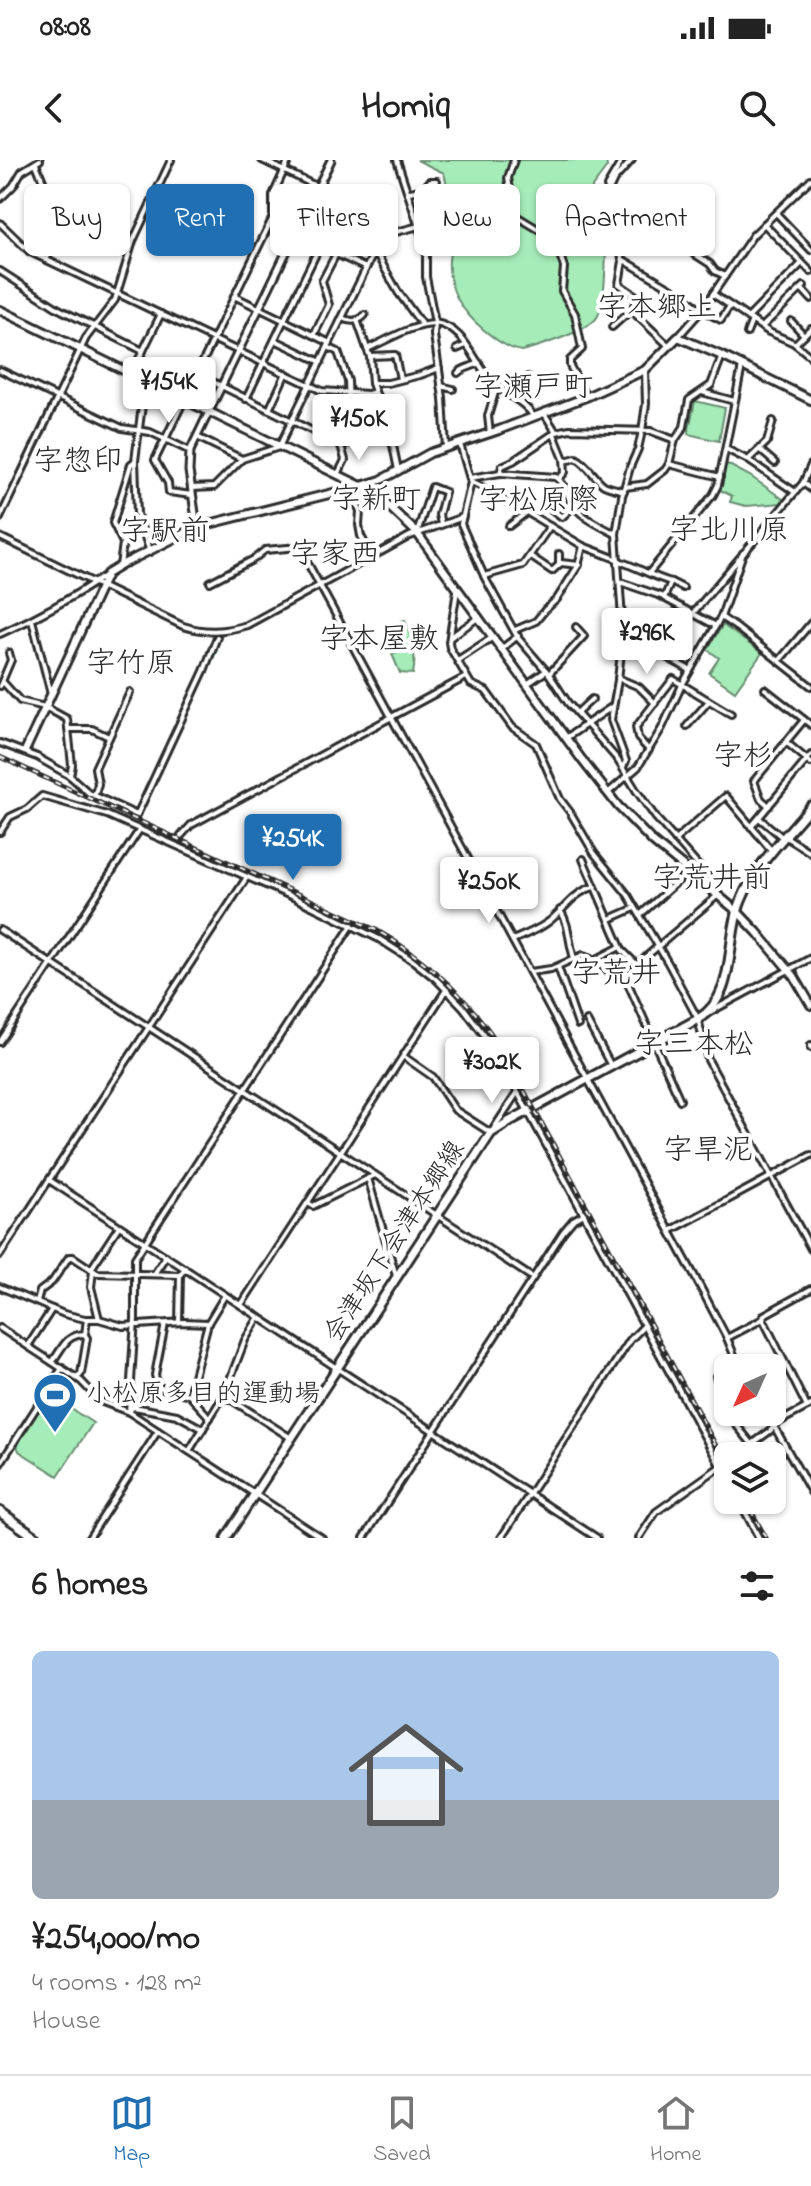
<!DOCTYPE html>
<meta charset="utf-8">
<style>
body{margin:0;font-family:"Indie Flower","Klee One",sans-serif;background:#f6f6f6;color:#222;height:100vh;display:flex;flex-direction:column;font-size:30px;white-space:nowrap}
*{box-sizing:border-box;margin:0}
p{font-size:26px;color:#767676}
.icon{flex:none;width:44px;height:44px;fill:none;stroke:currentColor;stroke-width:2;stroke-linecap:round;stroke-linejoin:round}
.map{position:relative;height:1378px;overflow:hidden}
.drawer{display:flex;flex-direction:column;background:#fff;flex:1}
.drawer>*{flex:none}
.banner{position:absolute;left:24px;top:24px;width:764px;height:72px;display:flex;gap:16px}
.needle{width:52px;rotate:225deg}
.buttons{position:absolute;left:714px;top:1194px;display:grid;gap:16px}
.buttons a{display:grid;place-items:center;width:72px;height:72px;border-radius:12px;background:#fff;box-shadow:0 2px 6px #0004;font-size:40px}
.price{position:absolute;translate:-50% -68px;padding:0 18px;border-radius:8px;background:#fff;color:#222;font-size:26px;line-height:52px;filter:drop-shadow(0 2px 4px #0008)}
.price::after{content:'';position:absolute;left:50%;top:48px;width:24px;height:18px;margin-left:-12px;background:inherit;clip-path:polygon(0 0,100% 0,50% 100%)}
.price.current{background:#1f6fb2;color:#fff}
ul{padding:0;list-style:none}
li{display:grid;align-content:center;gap:16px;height:424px;padding:0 32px}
li span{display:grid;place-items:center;height:248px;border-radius:12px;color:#555}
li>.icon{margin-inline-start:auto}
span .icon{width:144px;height:144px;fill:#fffc;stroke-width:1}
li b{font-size:34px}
h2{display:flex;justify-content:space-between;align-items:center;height:96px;padding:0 32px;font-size:34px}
.chip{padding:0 28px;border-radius:12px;background:#fff;box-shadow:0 2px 6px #0004;font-size:28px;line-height:72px}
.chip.current{background:#1f6fb2;color:#fff}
.status{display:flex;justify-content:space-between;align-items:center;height:56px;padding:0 40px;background:#fff;direction:ltr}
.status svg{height:22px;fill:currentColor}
header{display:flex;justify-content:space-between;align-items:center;height:104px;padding:0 32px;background:#fff;font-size:36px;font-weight:700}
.tabs{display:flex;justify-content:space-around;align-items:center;height:112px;border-top:2px solid #e0e0e0;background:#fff;font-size:22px;color:#767676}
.tabs a{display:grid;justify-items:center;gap:4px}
.tabs .current{color:#1f6fb2}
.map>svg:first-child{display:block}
.green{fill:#a6ecb8;stroke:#688c72;stroke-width:2}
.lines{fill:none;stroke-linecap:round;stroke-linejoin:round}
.stream{stroke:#5a8a8e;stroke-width:2}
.minor-casing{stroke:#2b2b2b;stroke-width:10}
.tertiary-casing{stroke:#2b2b2b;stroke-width:11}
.secondary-casing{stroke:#2b2b2b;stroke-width:12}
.primary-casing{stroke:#2b2b2b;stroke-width:13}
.trunk-casing{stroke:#2b2b2b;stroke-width:14}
.minor{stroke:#fff;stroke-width:4}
.tertiary{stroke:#fff;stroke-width:5}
.secondary{stroke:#fff;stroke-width:6}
.primary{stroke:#fff;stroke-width:7}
.trunk{stroke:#fff;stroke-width:8}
.rail-casing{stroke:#2b2b2b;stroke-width:5}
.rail{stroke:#fff;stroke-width:2;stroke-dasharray:6;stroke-linecap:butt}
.labels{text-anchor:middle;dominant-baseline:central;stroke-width:8;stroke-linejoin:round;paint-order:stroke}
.street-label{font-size:26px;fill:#2b2b2b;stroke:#fff}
.poi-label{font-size:26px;fill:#2b2b2b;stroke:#fff;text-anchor:start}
.quarter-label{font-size:30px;fill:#2b2b2b;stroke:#fff}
</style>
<div class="status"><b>08:08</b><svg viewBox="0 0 49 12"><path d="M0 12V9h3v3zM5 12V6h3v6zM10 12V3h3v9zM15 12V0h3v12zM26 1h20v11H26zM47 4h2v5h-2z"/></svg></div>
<header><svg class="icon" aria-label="back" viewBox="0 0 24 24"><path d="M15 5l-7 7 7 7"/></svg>Homiq<svg class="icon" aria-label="search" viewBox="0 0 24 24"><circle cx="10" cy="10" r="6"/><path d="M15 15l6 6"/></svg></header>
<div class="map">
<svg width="811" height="1378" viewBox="0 0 811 1378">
<rect width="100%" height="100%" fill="#fff"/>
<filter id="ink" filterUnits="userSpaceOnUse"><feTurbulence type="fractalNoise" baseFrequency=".0125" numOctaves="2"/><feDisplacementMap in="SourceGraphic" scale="16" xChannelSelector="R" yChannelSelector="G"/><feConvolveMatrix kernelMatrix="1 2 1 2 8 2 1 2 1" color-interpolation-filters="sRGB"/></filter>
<g filter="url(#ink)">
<g class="green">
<path d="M417,0h189l1,7 -15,20c0,18 9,32 12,48 3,16 2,74 -9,85 -11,12 -58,27 -74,31 -15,-3 -26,-12 -37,-21 -22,-18 -37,-42 -35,-70 2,-13 4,-26 4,-38 -1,-16 -5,-34 -9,-49z"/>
<polygon points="695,241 725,248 719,281 688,274"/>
<polygon points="727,304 750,316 783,339 781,343 746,346 730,342 732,336 718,329 724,305"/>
<path d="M405,460c7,18 12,34 8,54l-13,-1 -8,-19 6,-2c-1,-12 8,-19 4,-31z"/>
<polygon points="723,465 762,493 735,531 709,513 719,498 707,489"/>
<polygon points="48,1234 93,1263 58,1316 19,1291 17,1285"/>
</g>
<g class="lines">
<polyline class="stream" points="140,655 217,490"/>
<g class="minor-casing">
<g id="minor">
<polyline points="262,0 347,41 398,132 422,165"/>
<polyline points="397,0 426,89 426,117 435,163 434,175 443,238 446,288"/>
<polyline points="514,0 508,18 514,52 518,57 551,77 557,86 564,107 562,131 575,154 582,189 570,200 570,206 586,237"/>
<polyline points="632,0 614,20 607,35 616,60 622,99 681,134 702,150 721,160 730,146"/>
<polyline points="36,4 45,26 70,51 46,100"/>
<polyline points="608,30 607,26 620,4 619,0"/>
<polyline points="409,32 422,30 430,21 437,21"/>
<polyline points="0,39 13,26 22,11 40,0"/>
<polyline points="377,49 389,89"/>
<polyline points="776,53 811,90"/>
<polyline points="650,61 657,70 710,104 715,111 725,116"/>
<polyline points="0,63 30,92 322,231 368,234 375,232 372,223 388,223 420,215 439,208"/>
<polyline points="764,64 811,112"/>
<polyline points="328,70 360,87 377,77 419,66"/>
<polyline points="296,75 366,108"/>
<polyline points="0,111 59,149 143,191"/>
<polyline points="802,129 811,139"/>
<polyline points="713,134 769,172 794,183 811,197"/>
<polyline points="234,136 330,183"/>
<polyline points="631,150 669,186"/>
<path d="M342,158c8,4 17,4 23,-3"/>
<polyline points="748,158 802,103"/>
<polyline points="357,160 370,197 372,223"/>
<polyline points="791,161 804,175"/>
<path d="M435,163c32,5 39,42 60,62 13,11 30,17 39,32"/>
<polyline points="612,167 631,150 637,141 635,135 619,124 623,101"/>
<polyline points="762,167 804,126"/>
<polyline points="747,173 752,160"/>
<polyline points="314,175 329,145 322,121 336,94"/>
<polyline points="678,177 702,150 753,75 811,19"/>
<polyline points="275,180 321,202"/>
<polyline points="795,184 811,168"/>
<path d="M367,189c23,-10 43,-24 68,-25"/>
<polyline points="457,189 466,185"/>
<polyline points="370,196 395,195 400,219"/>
<polyline points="0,210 122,268 150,272 190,291"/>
<polyline points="132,213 161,154"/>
<path d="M458,213c4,-5 14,-6 21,-10"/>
<polyline points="197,214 341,285 358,281 349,248 348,221 338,192 328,187"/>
<polyline points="145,221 135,301 137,354 150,392"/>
<polyline points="441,226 453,229"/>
<polyline points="375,232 387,256 398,310"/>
<polyline points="702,232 734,241"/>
<polyline points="510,236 528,217"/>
<polyline points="246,239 342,40"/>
<polyline points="269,250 286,213"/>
<polyline points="544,253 556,272 570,269 651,271 675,280"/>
<polyline points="315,272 326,251 349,248"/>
<polyline points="490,274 488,256 497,226"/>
<polyline points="554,274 564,299 565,312 559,319"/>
<polyline points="197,277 242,299"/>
<polyline points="460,284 471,322 461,364 485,418 518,478 549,514 568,543 617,599 636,630 656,658 717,727 715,734"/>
<polyline points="726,289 748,300 795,332"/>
<polyline points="760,290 775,303"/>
<polyline points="748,300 767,282 773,261"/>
<path d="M565,301l11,-3c12,6 20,22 28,27 6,3 14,4 20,6"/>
<polyline points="669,304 720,317"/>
<path d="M500,313l56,4c9,8 9,11 13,21 7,17 31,28 47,36"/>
<polyline points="338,314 345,300 341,285"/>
<polyline points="470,318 500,313 502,306 513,301 556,272"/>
<polyline points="471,322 482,327 491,336 513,344 583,386 619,400"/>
<polyline points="803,323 811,329"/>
<polyline points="625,327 647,324 665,310 669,304 675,280 684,267 689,240 711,225 722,196"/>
<polyline points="191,328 214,327 242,299 279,287 375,90"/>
<polyline points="350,329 360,351 359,365 361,376 372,397"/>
<polyline points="192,335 169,332 168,323 155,300 273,57 273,35 289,0"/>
<polyline points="550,348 562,357 575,345"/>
<polyline points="0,358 86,178 115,140 133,81 171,0"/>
<polyline points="509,366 526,353"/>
<polyline points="417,373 432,327 445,332 439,355 441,364"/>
<path d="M0,377l183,89c22,7 41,6 64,-1l163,-89 53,-19"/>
<polyline points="559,394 559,404"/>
<polyline points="530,396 552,411 561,403 579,405"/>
<path d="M619,401c18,6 34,16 52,21l-7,16 52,28"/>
<polyline points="120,406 123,383 113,363 131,304 135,301"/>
<polyline points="649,413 713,335 718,325 742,206"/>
<polyline points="484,416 523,405 550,366"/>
<polyline points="210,422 254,399 265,390 299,387 695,1117 727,1178 739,1207 736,1208"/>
<polyline points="620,422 664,437"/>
<polyline points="671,422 683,428"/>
<polyline points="457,430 449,482 450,488 471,524 486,531 512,567 536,584 560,639 570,652 594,693 628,735 668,803 698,859 708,900 811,1089"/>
<polyline points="693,453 803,323 811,305"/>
<polyline points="721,457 737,468 811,526"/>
<polyline points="32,460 51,534"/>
<polyline points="515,470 536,461 545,450 557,439 578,406 583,386"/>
<polyline points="623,473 690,510"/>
<path d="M0,474c38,-17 72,-36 106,-59"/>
<polyline points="451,477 479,457"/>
<polyline points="501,489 518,476"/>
<polyline points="458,500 493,477"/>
<polyline points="779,501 811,463"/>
<polyline points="549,514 584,476 576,467"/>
<polyline points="618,518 639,527 655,543"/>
<polyline points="3,522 20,541 45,547 67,559 72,605 70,616"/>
<polyline points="527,524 546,511"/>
<polyline points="0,526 11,500 9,493"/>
<polyline points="765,529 811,565"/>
<polyline points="577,553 592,539"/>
<polyline points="687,566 709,541"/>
<polyline points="69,569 92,569 109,577"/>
<polyline points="566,578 613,546"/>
<polyline points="786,582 811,603"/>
<polyline points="0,583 37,597 70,616 89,633 137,655 204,511 217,477"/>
<polyline points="649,590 638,578 636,567 673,519 731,554"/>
<polyline points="623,607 626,601 611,560 618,520 623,473 616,374 622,336 630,307 638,289 642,271 646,244 645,210"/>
<polyline points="609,632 638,607 662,568 682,525 721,457 743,393"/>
<polyline points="94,636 98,624 95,608 130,532"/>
<polyline points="769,646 761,639 754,621 804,560"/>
<polyline points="759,658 782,677"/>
<polyline points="751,667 811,595"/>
<polyline points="0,672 10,657 27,649 42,636 107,655 295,738 379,779 412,800 436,819 463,847 493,887 728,1320"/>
<polyline points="181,676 191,665 466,517"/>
<polyline points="786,677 811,693"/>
<polyline points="675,680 726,636 771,690"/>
<polyline points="583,699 622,790 638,806"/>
<path d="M560,750c10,16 8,30 14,48"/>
<polyline points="640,755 688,712"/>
<polyline points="610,759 635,748"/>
<polyline points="0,770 533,1118"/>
<path d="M513,780c13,-6 30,-12 40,-22 13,-11 23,-27 41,-31"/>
<polyline points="595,800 620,787"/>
<polyline points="558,807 578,865"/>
<polyline points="530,812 551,809 583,795 595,800 617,818 627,818"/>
<polyline points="710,852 811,798"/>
<polyline points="587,861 611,906"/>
<polyline points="0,882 140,669"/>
<polyline points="811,885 811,888"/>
<polyline points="403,896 433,917 455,950 491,973"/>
<polyline points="680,940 626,819 648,795 717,736"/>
<polyline points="494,971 494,968 517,933"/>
<polyline points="368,1018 396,1116"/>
<polyline points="49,1020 597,1378"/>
<polyline points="308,1043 313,1046 375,1015"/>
<polyline points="670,1071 811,995"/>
<polyline points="0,1095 247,717"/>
<polyline points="91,1109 119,1066"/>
<polyline points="93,1111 91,1127 99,1159"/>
<polyline points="154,1114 166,1096"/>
<polyline points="0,1127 64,1154 85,1159 99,1159 123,1166 184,1162 208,1163"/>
<polyline points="37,1142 40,1131 52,1122 69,1097 73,1097 97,1113 180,1115 185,1108"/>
<polyline points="241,1145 446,830"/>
<polyline points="179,1162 180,1115"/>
<polyline points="0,1168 81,1221 100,1241 129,1252 322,1378"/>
<polyline points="727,1178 763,1159"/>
<polyline points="28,1186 52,1149"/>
<path d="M52,1202c11,-14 13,-27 33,-28l2,-15"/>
<polyline points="739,1207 747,1204 748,1208"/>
<polyline points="728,1211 716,1216 728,1251"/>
<polyline points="77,1218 81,1214 87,1178 85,1175"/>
<polyline points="158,1227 155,1215 165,1164"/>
<polyline points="189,1235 208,1163 225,1135"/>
<polyline points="224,1235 291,1278"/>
<polyline points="134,1247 177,1255 203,1269"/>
<polyline points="807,1247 763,1159 764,1155 811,1129"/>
<polyline points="130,1250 147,1234 158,1227 189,1235 210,1258"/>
<polyline points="129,1252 135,1159 135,1098 352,765"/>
<polyline points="728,1252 733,1261 752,1284 735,1296"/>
<polyline points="766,1252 811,1332"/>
<polyline points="752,1284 770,1271 777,1263 811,1245"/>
<polyline points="189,1291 224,1235 245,1180 259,1157"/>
<polyline points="0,1304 62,1208"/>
<polyline points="739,1340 759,1378"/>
<polyline points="89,1378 158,1271"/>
<polyline points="364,1378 563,1072 573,1060 584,1054"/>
<polyline points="501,1378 630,1180 644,1166"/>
<polyline points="639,1378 656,1352 728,1301"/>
</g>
</g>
<g class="tertiary-casing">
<polyline id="tertiary" points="197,367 189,311 190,291 331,0"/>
</g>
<g class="secondary-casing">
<g id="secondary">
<polyline points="0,150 361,326 381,320 430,293 499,270 586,237 645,210 678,177 722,196 811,240"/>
<polyline points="25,591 107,414 125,403 197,367 361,326 382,340 417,373 582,600 618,646 653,682 737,751 757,772 794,816 811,845"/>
</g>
</g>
<g class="primary-casing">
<path id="primary" d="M226,1378l265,-405 19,-12 188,-102c40,-24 27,-80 43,-118 14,-36 46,-66 70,-95"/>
</g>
<g class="trunk-casing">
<polyline id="trunk" points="0,1352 37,1378"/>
</g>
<use href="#minor" class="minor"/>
<use href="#tertiary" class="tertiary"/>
<use href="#secondary" class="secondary"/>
<use href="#primary" class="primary"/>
<use href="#trunk" class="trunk"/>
<g class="rail-casing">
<g id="rail">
<path d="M0,597l376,173c52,30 92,68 125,118l227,420"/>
<polyline points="745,1340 766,1378"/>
</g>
</g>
<use href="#rail" class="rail"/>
</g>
</g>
<defs>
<g id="stadium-pin" transform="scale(2.3)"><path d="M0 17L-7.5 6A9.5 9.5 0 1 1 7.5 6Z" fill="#1f6fb2" stroke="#fff"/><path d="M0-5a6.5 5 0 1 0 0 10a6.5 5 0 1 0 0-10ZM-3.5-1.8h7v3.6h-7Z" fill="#fff"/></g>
</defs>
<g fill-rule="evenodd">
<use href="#stadium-pin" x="55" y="1235"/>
</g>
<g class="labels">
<g class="street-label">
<text transform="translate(396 1082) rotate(-57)">会津坂下会津本郷線</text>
</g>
<g class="poi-label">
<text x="86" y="1235">小松原多目的運動場</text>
</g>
<g class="quarter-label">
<text x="657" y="149">字本郷上</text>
<text x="533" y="229">字瀬戸町</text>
<text x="78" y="303">字惣印</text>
<text x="376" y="341">字新町</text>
<text x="538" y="342">字松原際</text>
<text x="729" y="372">字北川原</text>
<text x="165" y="373">字駅前</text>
<text x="335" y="396">字家西</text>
<text x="379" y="481">字本屋敷</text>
<text x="131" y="505">字竹原</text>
<text x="743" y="598">字杉</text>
<text x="712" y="720">字荒井前</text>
<text x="616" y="815">字荒井</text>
<text x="694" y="886">字三本松</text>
<text x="708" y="992">字旱泥</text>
</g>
</g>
</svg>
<div class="buttons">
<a><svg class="needle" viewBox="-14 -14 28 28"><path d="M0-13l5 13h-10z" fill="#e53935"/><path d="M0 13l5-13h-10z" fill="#767676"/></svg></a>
<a><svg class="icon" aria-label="layers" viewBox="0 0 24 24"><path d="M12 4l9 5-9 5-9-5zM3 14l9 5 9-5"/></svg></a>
</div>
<b class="price" style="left:169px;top:265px">¥154K</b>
<b class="price" style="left:359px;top:302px">¥150K</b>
<b class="price" style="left:647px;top:516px">¥296K</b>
<b class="price current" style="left:293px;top:722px">¥254K</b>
<b class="price" style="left:489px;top:765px">¥250K</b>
<b class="price" style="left:492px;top:945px">¥302K</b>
<div class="banner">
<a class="chip">Buy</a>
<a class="chip current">Rent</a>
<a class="chip">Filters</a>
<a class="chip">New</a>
<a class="chip">Apartment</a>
</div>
</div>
<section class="drawer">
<h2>6 homes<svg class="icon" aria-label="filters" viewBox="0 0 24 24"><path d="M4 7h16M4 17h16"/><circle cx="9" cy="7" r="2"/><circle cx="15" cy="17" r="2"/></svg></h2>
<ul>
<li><span style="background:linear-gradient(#a9c7e8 60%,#9aa5b1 0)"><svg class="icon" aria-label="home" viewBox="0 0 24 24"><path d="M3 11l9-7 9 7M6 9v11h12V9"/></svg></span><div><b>¥254,000/mo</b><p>4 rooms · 128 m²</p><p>House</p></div></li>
</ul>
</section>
<nav class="tabs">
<a class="current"><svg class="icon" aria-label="map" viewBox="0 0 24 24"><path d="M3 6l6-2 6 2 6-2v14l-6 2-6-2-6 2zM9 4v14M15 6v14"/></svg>Map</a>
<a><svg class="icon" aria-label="saved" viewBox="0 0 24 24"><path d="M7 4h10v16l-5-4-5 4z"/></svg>Saved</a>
<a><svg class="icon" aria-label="home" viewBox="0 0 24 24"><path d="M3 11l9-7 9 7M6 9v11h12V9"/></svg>Home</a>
</nav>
